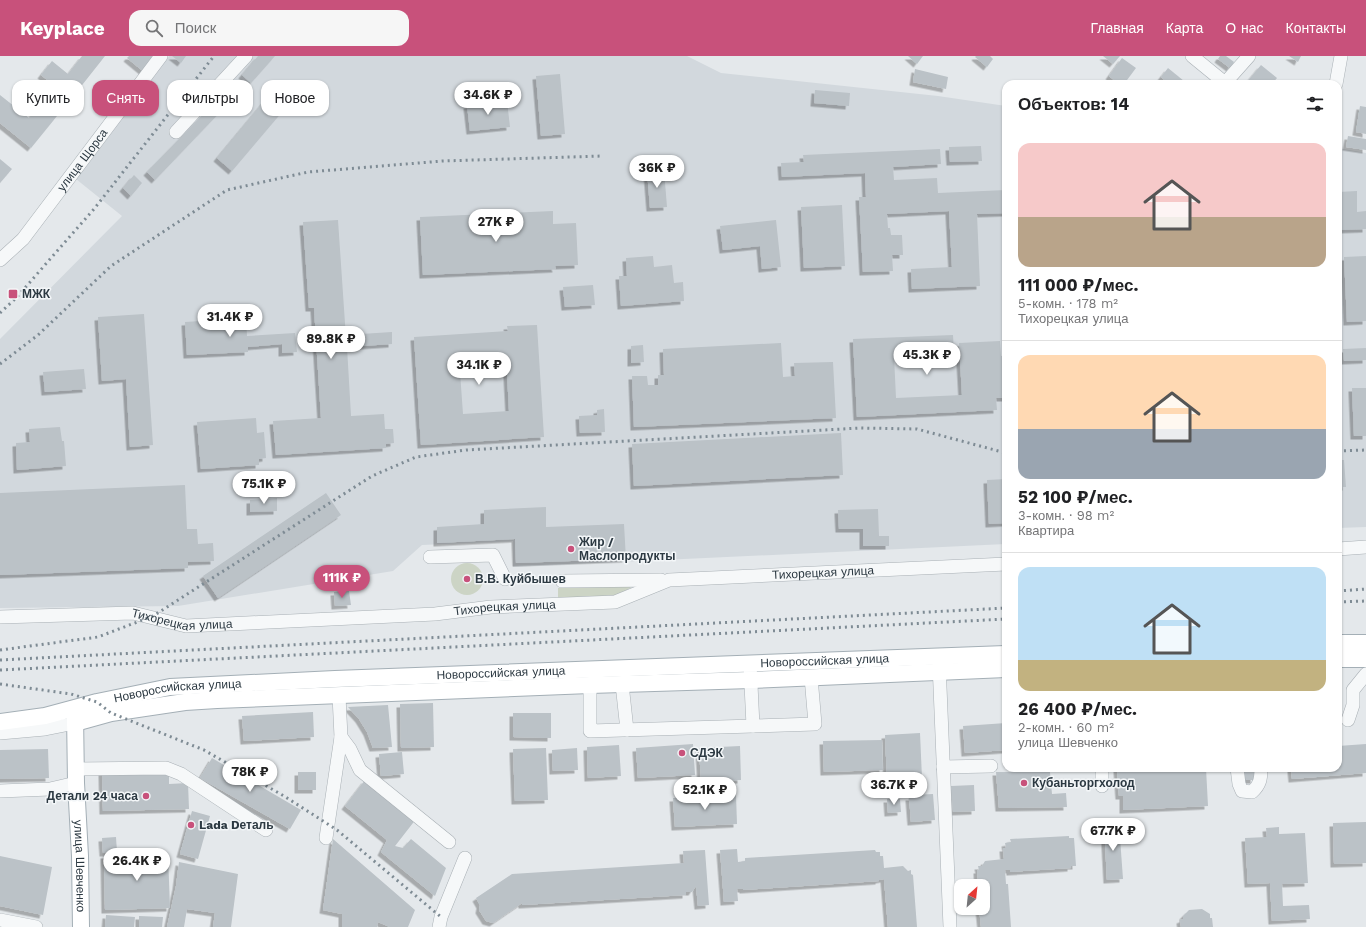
<!DOCTYPE html>
<html lang="ru">
<meta charset="utf-8">
<style>
body{margin:0;font-family:"Work Sans",sans-serif;background:#f6f6f6;color:#202124;height:100vh;display:flex;flex-direction:column;font-size:15px;white-space:nowrap}
*{box-sizing:border-box;margin:0}
p{font-size:13px;color:#757577}
.icon{flex:none;width:22px;height:22px;fill:none;stroke:currentColor;stroke-width:2;stroke-linecap:round;stroke-linejoin:round}
.map{position:relative;flex:1;overflow:hidden}
.details{position:absolute;left:1002px;top:24px;width:340px;height:692px;display:flex;flex-direction:column;background:#fff;border-radius:12px;box-shadow:0 1px 3px #0004}
.details>*{flex:none}
.banner{position:absolute;left:12px;top:24px;width:380px;height:36px;display:flex;gap:8px}
.needle{width:26px;rotate:27deg}
.buttons{position:absolute;left:954px;top:823px;display:grid;gap:8px}
.buttons a{display:grid;place-items:center;width:36px;height:36px;border-radius:8px;background:#fff;box-shadow:0 1px 3px #0004;font-size:20px}
.price{position:absolute;translate:-50% -34px;padding:0 9px;border-radius:14px;background:#fff;color:#222;font-size:13px;line-height:26px;filter:drop-shadow(0 1px 2px #0008)}
.price::after{content:'';position:absolute;left:50%;top:24px;width:12px;height:9px;margin-left:-6px;background:inherit;clip-path:polygon(0 0,100% 0,50% 100%)}
.price.current{background:#c8517b;color:#fff}
ul{padding:0;list-style:none}
li{display:grid;align-content:center;gap:8px;height:212px;padding:0 16px}
li+li{border-top:1px solid #e0e0e0}
li span{display:grid;place-items:center;height:124px;border-radius:12px;color:#555}
li>.icon{margin-inline-start:auto}
span .icon{width:72px;height:72px;fill:#fffc;stroke-width:1}
li b{font-size:17px}
h2{display:flex;justify-content:space-between;align-items:center;height:48px;padding:0 16px;font-size:17px}
.tag{padding:0 14px;border-radius:12px;background:#fff;box-shadow:0 1px 3px #0004;font-size:14px;line-height:36px}
.tag.current{background:#c8517b;color:#fff}
header{display:flex;align-items:center;gap:24px;box-sizing:border-box;height:56px;padding:0 20px;background:#c8517b;color:#fff}
header strong{font-size:19px}
nav{display:flex;gap:22px;margin-inline-start:auto;font-size:14px}
.search{width:280px;height:36px;background:#f6f6f6;display:flex;align-items:center;gap:10px;box-sizing:border-box;padding:0 14px;border-radius:12px;color:#757577;font-size:15px}
.map>svg:first-child{display:block}
.built{fill:#d2d8dd}
.green{fill:#ccd4c5}
.building{fill:#bbc2c7;fill-rule:evenodd;filter:url(#shadow)}
.lines{fill:none;stroke-linecap:round;stroke-linejoin:round}
.minor-casing{stroke:#a9b0b5;stroke-width:14}
.major-casing{stroke:#a4afb6;stroke-width:18}
.minor{stroke:#f6f8f9;stroke-width:13}
.major{stroke:#fff;stroke-width:16}
.rail{stroke:#7e8b94;stroke-width:3;stroke-dasharray:2 4;stroke-linecap:butt}
.poi-dot{fill:#c8517b;stroke:#f3f6f8;stroke-width:1.5}
.labels{text-anchor:middle;dominant-baseline:central;stroke-width:3;stroke-linejoin:round;paint-order:stroke}
.street-label{font-size:12px;fill:#2c3942;stroke:#f3f6f8}
.poi-label{font-size:12px;font-weight:bold;fill:#2c3942;stroke:#f3f6f8;text-anchor:start}
</style>
<header>
<strong>Keyplace</strong>
<div class="search"><svg class="icon" aria-label="search" viewBox="0 0 24 24"><circle cx="10" cy="10" r="6"/><path d="M15 15l6 6"/></svg>Поиск</div>
<nav><a>Главная</a><a>Карта</a><a>О нас</a><a>Контакты</a></nav>
</header>
<div class="map">
<svg width="1366" height="871" viewBox="0 0 1366 871">
<defs>
<filter id="shadow"><feDropShadow dx="-3.5" dy="3.5" stdDeviation="0" flood-color="#0004"/></filter>
</defs>
<rect width="100%" height="100%" fill="#e4e8eb"/>
<g class="built">
<polygon points="169,0 687,0 721,17 938,40 1006,50 1006,488 513,511 513,485 422,489 393,515 178,550 0,552 0,283 122,160 76,123"/>
<polygon points="1338,92 1366,97 1366,471 1338,472"/>
</g>
<g class="green">
<circle cx="467" cy="523" r="16"/>
<polygon points="633,530 619,539 587,542 558,542 558,532"/>
</g>
<g class="building">
<polygon points="82,0 105,0 71,43 41,19 52,5 68,18"/>
<polygon points="129,0 157,0 144,16 127,2"/>
<polygon points="172,0 186,0 181,7"/>
<polygon points="258,0 275,0 251,27 242,19"/>
<polygon points="908,0 923,0 917,8"/>
<polygon points="976,0 990,0 993,3 987,11 975,1"/>
<polygon points="1103,0 1120,0 1113,8"/>
<polygon points="1220,0 1226,0 1234,6 1230,12 1218,3"/>
<polygon points="1289,0 1301,0 1298,6"/>
<polygon points="1122,2 1136,12 1124,28 1119,28 1109,20"/>
<polygon points="1261,9 1277,22 1272,28 1249,28 1247,26"/>
<polygon points="1168,12 1184,25 1181,28 1169,28 1161,21"/>
<polygon points="915,13 948,21 946,33 913,26"/>
<polygon points="560,18 565,78 541,80 536,20"/>
<polygon points="235,26 242,33 155,124 147,116"/>
<polygon points="815,34 850,37 849,50 814,47"/>
<polygon points="0,39 29,62 41,47 57,60 31,92 0,67"/>
<polygon points="266,43 282,56 232,115 217,102"/>
<polygon points="507,45 510,71 470,75 467,49"/>
<polygon points="1360,50 1366,51 1366,78 1356,76"/>
<polygon points="1348,80 1366,83 1366,94 1346,91"/>
<polygon points="981,90 982,105 950,106 949,91"/>
<polygon points="940,93 941,108 893,111 894,124 937,122 938,137 1006,134 1006,157 977,158 980,230 912,233 911,213 952,211 949,155 887,158 888,172 890,172 891,179 902,179 903,199 892,199 893,215 863,216 859,141 866,141 865,117 782,121 781,107 804,106 803,99"/>
<polygon points="0,103 12,113 0,127"/>
<polygon points="664,114 667,151 650,152 647,115"/>
<polygon points="134,119 142,127 131,140 123,132"/>
<polygon points="1357,135 1357,156 1366,155 1366,173 1340,174 1338,136"/>
<polygon points="842,149 845,210 804,212 801,151"/>
<polygon points="553,155 553,168 576,167 578,209 555,210 556,213 423,219 420,161"/>
<polygon points="338,164 346,282 361,281 361,278 392,276 392,288 347,291 351,360 384,358 385,373 393,373 394,387 386,388 386,392 276,399 273,365 321,362 314,252 309,252 303,166"/>
<polygon points="776,164 781,211 762,213 760,190 723,194 720,170"/>
<polygon points="653,200 654,211 672,209 674,227 683,226 684,245 621,250 619,220 627,220 626,202"/>
<polygon points="1366,200 1366,265 1347,266 1344,201"/>
<polygon points="593,229 595,249 565,251 563,231"/>
<polygon points="144,258 153,389 130,391 126,323 102,325 98,261"/>
<polygon points="246,262 247,280 295,277 297,296 282,297 282,288 248,291 248,296 187,299 185,266"/>
<path d="M537,269l7,112 -123,8 -7,-108 94,-6 -1,-5zM506,299l3,56 -46,3 -4,-56z"/>
<polygon points="953,279 954,297 894,300 896,342 962,339 959,287 1000,285 1001,300 1006,299 1006,342 996,342 997,354 857,361 853,283"/>
<polygon points="781,287 783,321 795,320 794,307 833,306 836,362 634,371 632,320 647,320 648,329 658,329 658,319 664,319 663,293"/>
<polygon points="643,289 644,306 631,307 631,290"/>
<polygon points="1366,292 1366,304 1344,305 1343,293"/>
<polygon points="84,313 86,333 45,336 43,316"/>
<polygon points="1352,332 1366,332 1366,380 1354,380"/>
<polygon points="604,353 605,376 580,377 579,360 597,359 597,354"/>
<polygon points="256,362 257,377 264,376 266,402 259,403 259,409 201,413 197,366"/>
<polygon points="60,371 62,385 64,385 66,410 17,414 16,387 30,386 29,373"/>
<polygon points="841,377 843,419 634,430 632,388"/>
<polygon points="1338,404 1344,404 1346,431 1338,431"/>
<polygon points="1006,423 1006,467 989,468 987,424"/>
<polygon points="185,429 187,473 197,473 198,488 213,487 214,505 188,506 188,512 0,519 0,437"/>
<polygon points="326,437 341,459 218,542 203,520"/>
<polygon points="277,442 277,455 250,456 250,444"/>
<polygon points="546,451 546,471 624,468 626,503 516,507 515,483 437,487 437,471 484,468 484,454"/>
<polygon points="878,453 879,480 889,480 889,490 863,490 863,473 839,473 838,454"/>
<polygon points="349,535 351,549 335,550 334,536"/>
<polygon points="433,647 434,691 401,692 400,648"/>
<polygon points="388,649 392,691 373,692 367,676 359,663 348,651"/>
<polygon points="313,656 314,681 244,685 242,660"/>
<polygon points="513,657 551,657 551,682 513,681"/>
<polygon points="1006,667 1006,694 965,697 963,670"/>
<polygon points="920,677 922,722 887,724 885,679"/>
<polygon points="882,684 883,714 824,716 823,685"/>
<polygon points="693,688 695,719 638,722 636,692"/>
<polygon points="1366,688 1366,717 1292,723 1291,712 1338,712 1338,690"/>
<polygon points="619,689 621,720 588,722 587,691"/>
<polygon points="740,690 741,724 701,726 699,692"/>
<polygon points="546,692 548,744 515,745 513,693"/>
<polygon points="577,692 578,714 553,715 552,694"/>
<polygon points="48,693 49,722 0,723 0,694"/>
<polygon points="402,696 404,718 381,720 379,698"/>
<polygon points="212,702 301,754 290,773 200,722"/>
<polygon points="1117,712 1206,712 1208,750 1123,754 1123,740 1119,740"/>
<rect x="1241" y="712" width="13" height="12"/>
<polygon points="169,714 169,728 188,727 189,753 103,755 102,715"/>
<rect x="298" y="716" width="18" height="18"/>
<polygon points="996,716 1050,716 1052,738 1066,737 1067,751 999,752"/>
<polygon points="365,724 416,763 395,790 403,792 411,783 446,812 435,840 381,796 387,784 345,750"/>
<polygon points="974,729 975,755 953,756 951,730"/>
<polygon points="933,738 935,764 911,766 909,741 913,741 912,739"/>
<polygon points="736,739 737,768 675,771 673,742"/>
<polygon points="887,743 900,743 901,756 888,757"/>
<polygon points="192,755 210,760 198,803 180,798"/>
<polygon points="1366,766 1366,807 1334,808 1333,767"/>
<polygon points="1119,768 1123,823 1107,824 1104,769"/>
<polygon points="1279,771 1279,778 1305,777 1308,827 1282,828 1283,850 1309,849 1310,863 1272,865 1270,827 1248,828 1245,782 1267,781 1266,772"/>
<polygon points="1069,780 1069,782 1074,782 1076,810 1071,810 1071,812 1010,816 1010,814 1005,814 1006,828 1008,828 1011,871 981,871 979,852 983,852 983,830 978,830 977,814 979,814 978,810 982,810 985,805 1004,803 1003,792 1006,792 1005,787 1011,786 1010,783"/>
<polygon points="116,781 117,796 103,797 102,782"/>
<polygon points="333,783 415,854 408,871 390,871 378,866 377,871 342,871 342,858 323,854"/>
<polygon points="737,793 738,806 745,805 745,802 875,794 876,796 880,796 880,800 883,800 884,812 903,810 908,815 911,814 911,818 913,819 917,871 888,871 884,823 879,824 879,825 743,834 743,833 737,833 738,845 724,846 720,794"/>
<polygon points="705,794 709,849 698,850 696,830 692,836 686,836 686,839 522,849 522,847 493,867 486,865 479,854 480,849 476,842 512,818 684,807 683,795"/>
<polygon points="168,798 170,852 105,854 104,799"/>
<polygon points="0,800 52,811 43,859 0,850"/>
<polygon points="179,806 238,818 231,871 213,871 215,857 187,853 184,871 167,871 176,830"/>
<polygon points="1202,853 1210,858 1210,862 1212,862 1213,871 1181,871 1180,864 1183,863 1183,860 1189,854"/>
<polygon points="106,859 135,861 134,871 105,871"/>
<polygon points="139,860 163,861 162,871 139,871"/>
</g>
<g class="lines">
<g class="minor-casing">
<g id="minor">
<polyline points="1192,0 1225,27 1249,0"/>
<polyline points="1336,28 1341,0"/>
<polyline points="176,76 246,0"/>
<path id="s1" d="M0,204l23,-21 138,-183"/>
<polyline points="1338,493 1366,491"/>
<polyline points="430,501 493,499 505,523"/>
<polyline points="562,525 661,524"/>
<path id="s2" d="M0,561l133,-4 53,13 249,-12 56,-7 124,-5 54,-22 337,-16"/>
<polyline points="939,607 950,871"/>
<polyline points="622,628 627,674"/>
<polyline points="590,629 590,675 753,670 750,608"/>
<polyline points="1348,664 1353,649 1353,634 1366,618"/>
<polyline points="753,670 815,668 811,621"/>
<polyline points="0,677 45,673 75,667"/>
<polyline points="341,681 350,693 360,714 449,786"/>
<polyline points="943,711 991,710"/>
<polyline points="1102,712 1102,730"/>
<path d="M1237,712l2,16 3,7 10,1c8,-7 9,-13 9,-24"/>
<polyline points="76,713 166,712 181,718 266,774"/>
<polyline points="0,735 50,733 76,727"/>
<polyline points="326,782 341,681 339,640"/>
<polyline points="0,864 36,871"/>
<polyline points="439,871 441,861 465,802"/>
</g>
</g>
<g class="major-casing">
<g id="major">
<polyline points="1338,587 1366,587"/>
<polyline points="1338,603 1366,603"/>
<path id="s3" d="M75,658l1,69 4,73 1,71"/>
<path id="s4" d="M0,666l45,-6 52,-14 73,-15 165,-8 671,-25"/>
<polyline points="75,667 111,657 185,646 217,644 590,629 751,624 1006,613"/>
</g>
</g>
<use href="#minor" class="minor"/>
<use href="#major" class="major"/>
<g class="rail">
<polyline points="0,257 16,242 94,153 214,0"/>
<polyline points="0,308 38,279 111,210 227,134 308,116 443,105 603,100"/>
<polyline points="1338,395 1366,394"/>
<polyline points="1338,535 1366,533"/>
<polyline points="1338,546 1366,545"/>
<polyline points="0,594 98,581 153,560 372,420 416,401 466,394 860,372 917,373 1006,397"/>
<polyline points="0,604 1006,552"/>
<polyline points="0,614 1006,563"/>
<polyline points="0,628 71,638 97,646 111,657 204,694 284,740 337,774 441,861"/>
</g>
</g>
<g class="poi-dot">
<rect x="8" y="233" width="10" height="10" rx="2"/>
<circle cx="571" cy="493" r="4"/>
<circle cx="467" cy="523" r="4"/>
<circle cx="682" cy="697" r="4"/>
<circle cx="1024" cy="727" r="4"/>
<circle cx="146" cy="740" r="4"/>
<circle cx="191" cy="769" r="4"/>
</g>
<g class="labels">
<g class="street-label">
<text stroke="none"><textPath href="#s1" startOffset="130">улица Щорса</textPath></text>
<text stroke="none"><textPath href="#s2" startOffset="830">Тихорецкая улица</textPath></text>
<text stroke="none"><textPath href="#s2" startOffset="507">Тихорецкая улица</textPath></text>
<text stroke="none"><textPath href="#s2" startOffset="183">Тихорецкая улица</textPath></text>
<text stroke="none"><textPath href="#s4" startOffset="829">Новороссийская улица</textPath></text>
<text stroke="none"><textPath href="#s4" startOffset="505">Новороссийская улица</textPath></text>
<text stroke="none"><textPath href="#s4" startOffset="181">Новороссийская улица</textPath></text>
<text stroke="none"><textPath href="#s3" startOffset="152">улица Шевченко</textPath></text>
</g>
<g class="poi-label">
<text x="22" y="238">МЖК</text>
<text x="579" y="486">Жир /<tspan x="579" dy="14">Маслопродукты</tspan></text>
<text x="475" y="523">В.В. Куйбышев</text>
<text x="690" y="697">СДЭК</text>
<text x="1032" y="727">Кубаньторгхолод</text>
<text x="138" y="740" text-anchor="end">Детали 24 часа</text>
<text x="199" y="769">Lada Dеталь</text>
</g>
</g>
</svg>
<div class="buttons">
<a><svg class="needle" viewBox="-14 -14 28 28"><path d="M0-13l5 13h-10z" fill="#e53935"/><path d="M0 13l5-13h-10z" fill="#757577"/></svg></a>
</div>
<b class="price" style="left:488px;top:60px">34.6K ₽</b>
<b class="price" style="left:657px;top:133px">36K ₽</b>
<b class="price" style="left:496px;top:187px">27K ₽</b>
<b class="price" style="left:230px;top:282px">31.4K ₽</b>
<b class="price" style="left:331px;top:304px">89.8K ₽</b>
<b class="price" style="left:927px;top:320px">45.3K ₽</b>
<b class="price" style="left:479px;top:330px">34.1K ₽</b>
<b class="price" style="left:264px;top:449px">75.1K ₽</b>
<b class="price current" style="left:342px;top:543px">111K ₽</b>
<b class="price" style="left:250px;top:737px">78K ₽</b>
<b class="price" style="left:894px;top:750px">36.7K ₽</b>
<b class="price" style="left:705px;top:755px">52.1K ₽</b>
<b class="price" style="left:1113px;top:796px">67.7K ₽</b>
<b class="price" style="left:137px;top:826px">26.4K ₽</b>
<div class="banner">
<a class="tag">Купить</a>
<a class="tag current">Снять</a>
<a class="tag">Фильтры</a>
<a class="tag">Новое</a>
</div>
<section class="details">
<h2>Объектов: 14<svg class="icon" aria-label="filters" viewBox="0 0 24 24"><path d="M4 7h16M4 17h16"/><circle cx="9" cy="7" r="2"/><circle cx="15" cy="17" r="2"/></svg></h2>
<ul>
<li><span style="background:linear-gradient(#f6c9c9 60%,#b9a48a 0)"><svg class="icon" aria-label="home" viewBox="0 0 24 24"><path d="M3 11l9-7 9 7M6 9v11h12V9"/></svg></span><div><b>111 000 ₽/мес.</b><p>5-комн. · 178 m²</p><p>Тихорецкая улица</p></div></li>
<li><span style="background:linear-gradient(#ffd9b3 60%,#9aa5b1 0)"><svg class="icon" aria-label="home" viewBox="0 0 24 24"><path d="M3 11l9-7 9 7M6 9v11h12V9"/></svg></span><div><b>52 100 ₽/мес.</b><p>3-комн. · 98 m²</p><p>Квартира</p></div></li>
<li><span style="background:linear-gradient(#bfe0f5 75%,#c2b280 0)"><svg class="icon" aria-label="home" viewBox="0 0 24 24"><path d="M3 11l9-7 9 7M6 9v11h12V9"/></svg></span><div><b>26 400 ₽/мес.</b><p>2-комн. · 60 m²</p><p>улица Шевченко</p></div></li>
</ul>
</section>
</div>
